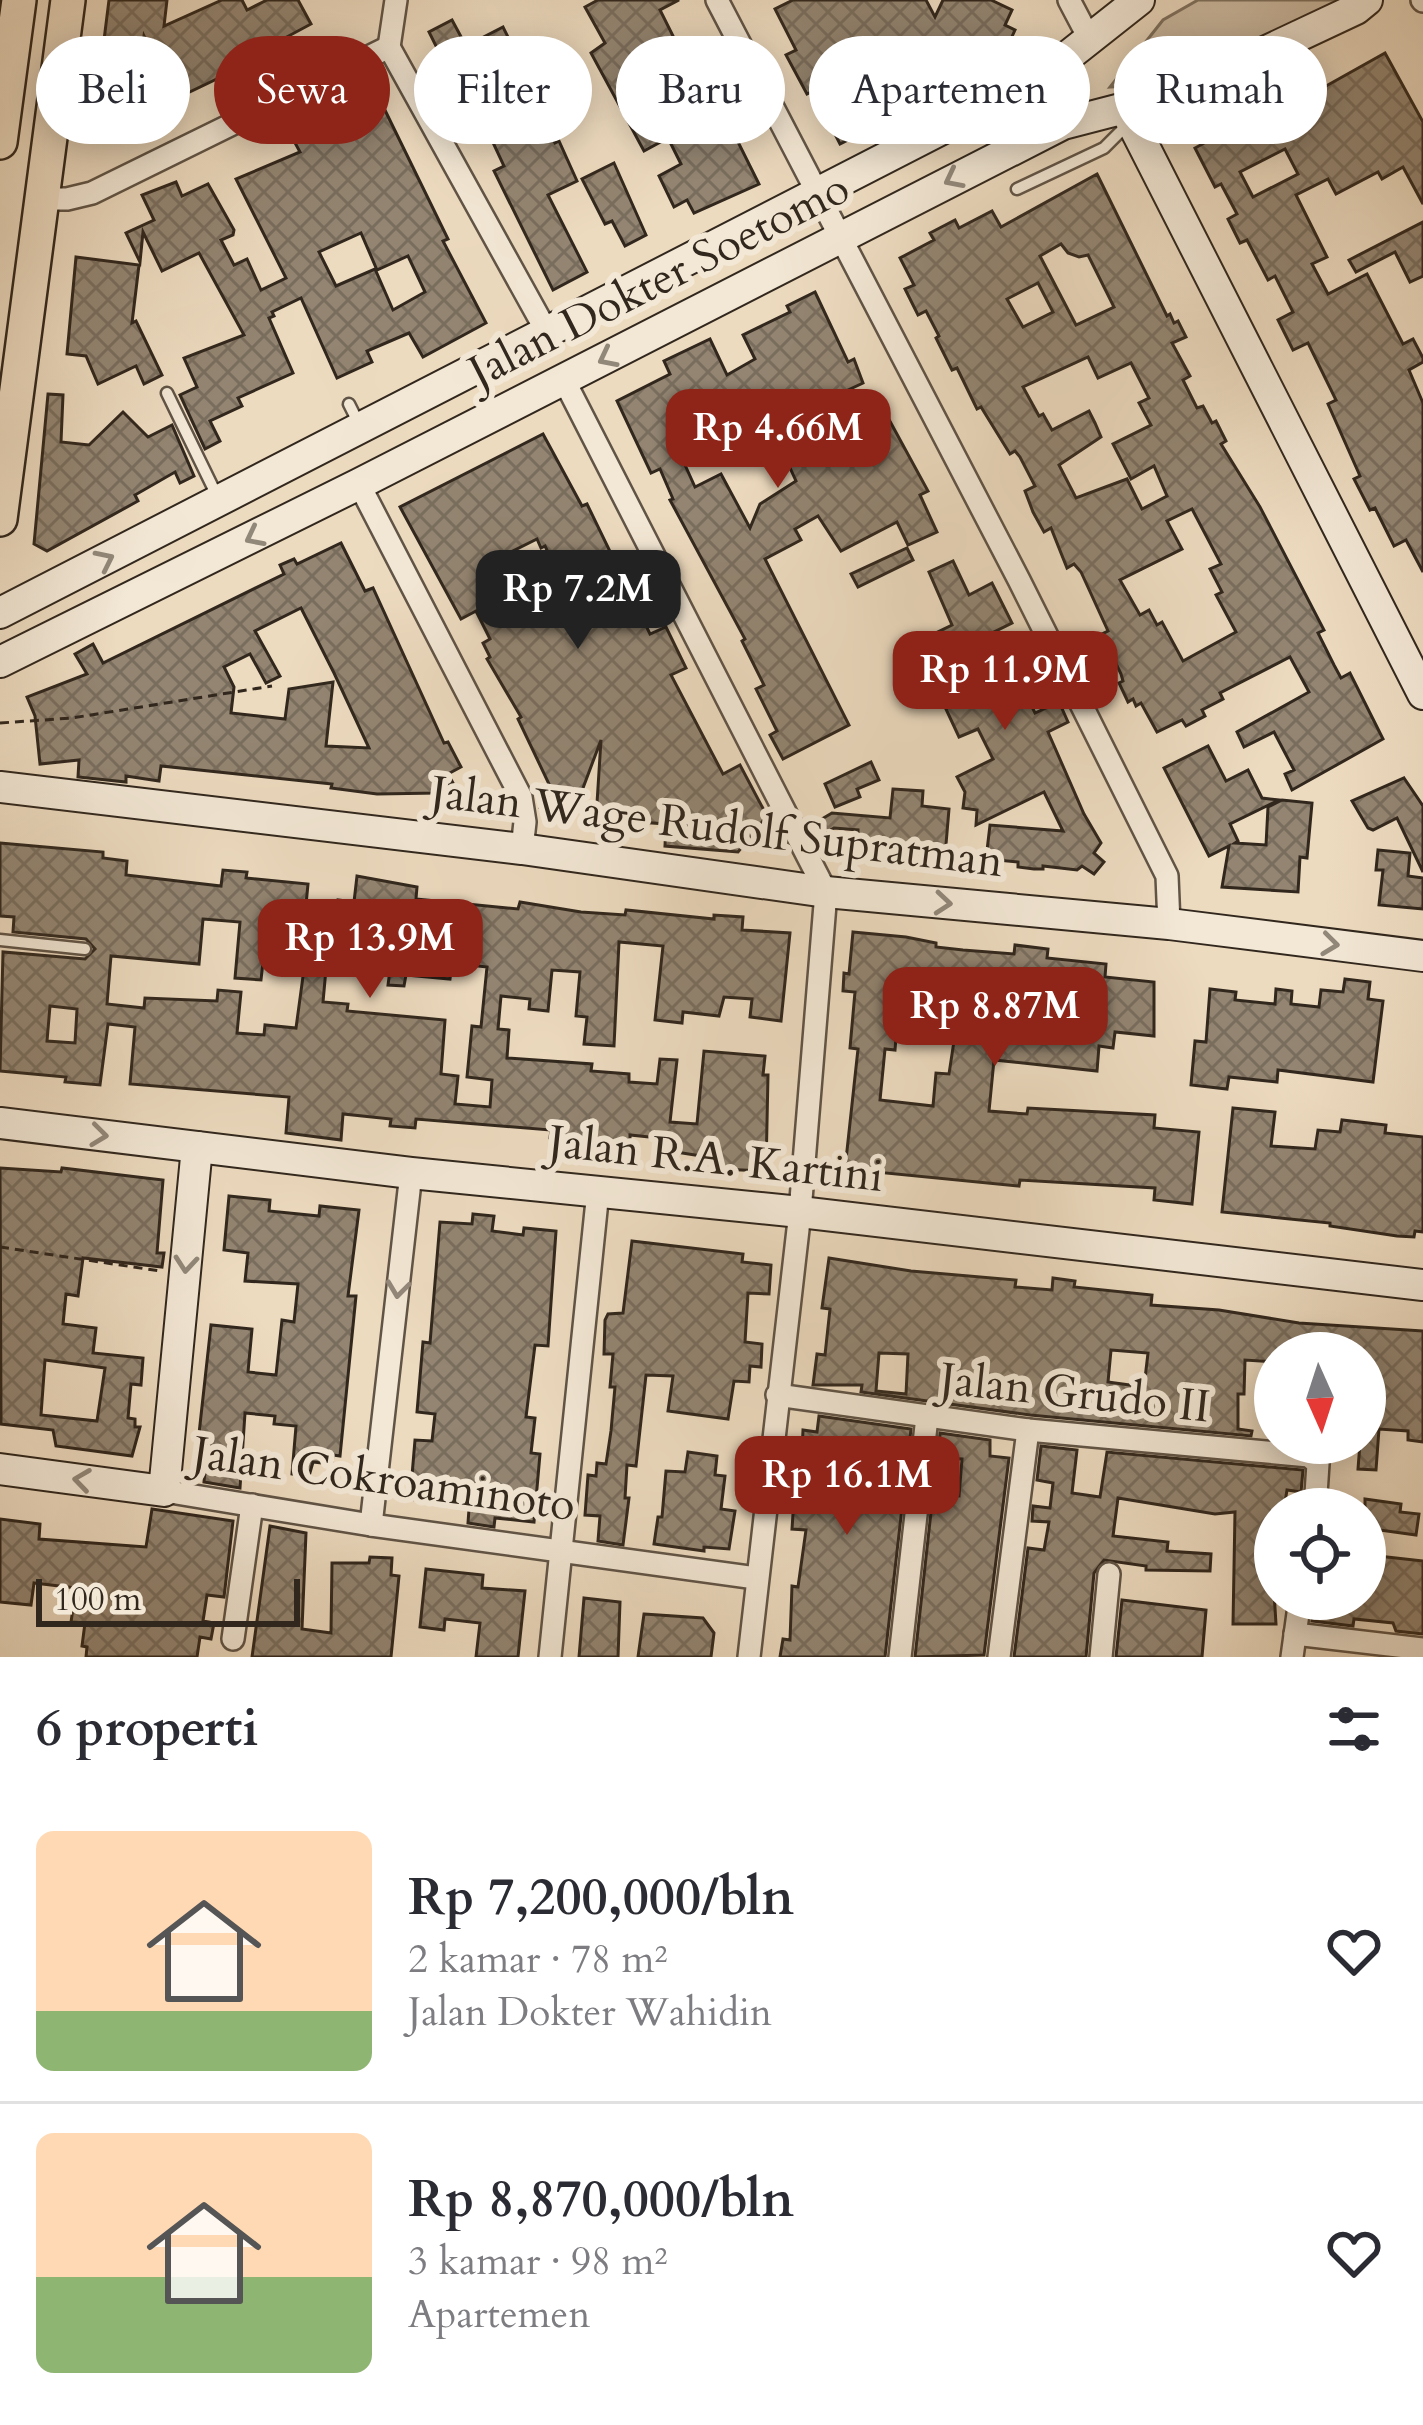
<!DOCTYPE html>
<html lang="id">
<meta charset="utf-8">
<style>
body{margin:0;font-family:Cardo,serif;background:#f2f2f3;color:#2b2b33;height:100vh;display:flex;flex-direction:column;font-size:45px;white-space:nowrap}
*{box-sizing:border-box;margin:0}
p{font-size:39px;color:#7c7c81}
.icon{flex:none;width:66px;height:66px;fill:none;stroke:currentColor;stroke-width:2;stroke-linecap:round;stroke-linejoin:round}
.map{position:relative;height:1657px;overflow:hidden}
.sheet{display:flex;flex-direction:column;background:#fff;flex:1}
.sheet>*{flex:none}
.guide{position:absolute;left:36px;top:36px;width:1353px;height:108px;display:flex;gap:24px}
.needle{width:78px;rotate:177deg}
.controls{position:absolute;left:1254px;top:1332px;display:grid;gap:24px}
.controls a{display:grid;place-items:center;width:132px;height:132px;border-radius:50%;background:#fff;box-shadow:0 6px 30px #0003;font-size:60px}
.scale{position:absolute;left:36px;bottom:30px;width:264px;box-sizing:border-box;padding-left:12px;border:6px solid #31271d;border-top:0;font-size:33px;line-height:42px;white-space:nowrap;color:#31271d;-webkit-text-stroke:9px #f3e8d6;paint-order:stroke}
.price{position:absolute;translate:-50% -102px;padding:0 27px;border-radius:24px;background:#8f2418;color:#fff;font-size:39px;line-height:78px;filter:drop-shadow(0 3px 6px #0008)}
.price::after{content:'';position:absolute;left:50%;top:72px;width:36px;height:27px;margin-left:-18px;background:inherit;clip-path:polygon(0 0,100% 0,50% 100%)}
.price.current{background:#222;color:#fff}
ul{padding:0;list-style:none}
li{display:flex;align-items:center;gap:36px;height:300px;padding:0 36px}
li+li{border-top:3px solid #e1e1e2}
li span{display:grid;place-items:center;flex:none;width:336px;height:240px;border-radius:18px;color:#555}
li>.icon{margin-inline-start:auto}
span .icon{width:144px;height:144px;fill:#fffc;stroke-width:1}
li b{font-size:51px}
h2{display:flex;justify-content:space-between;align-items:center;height:144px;padding:0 36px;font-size:51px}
.pill{padding:0 42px;border-radius:54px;background:#fff;box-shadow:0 6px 30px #0003;font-size:42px;line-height:108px}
.pill.current{background:#8f2418;color:#fff}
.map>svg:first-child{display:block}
.green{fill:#cdbca4;stroke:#7f7260;stroke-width:3}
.building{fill:url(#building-cross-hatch);stroke:#31271d;stroke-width:3;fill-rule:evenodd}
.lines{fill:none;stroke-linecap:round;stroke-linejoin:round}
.lane-casing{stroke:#605446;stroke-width:15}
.street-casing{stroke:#605446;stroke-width:26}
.secondary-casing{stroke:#31271d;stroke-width:34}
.primary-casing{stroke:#31271d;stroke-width:38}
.path{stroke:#31271d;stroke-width:3;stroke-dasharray:9 6;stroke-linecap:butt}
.lane{stroke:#f3e8d6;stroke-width:10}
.street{stroke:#f3e8d6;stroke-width:21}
.secondary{stroke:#f3e8d6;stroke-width:30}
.primary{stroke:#eddbc0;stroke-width:33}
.oneway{stroke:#92887a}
.labels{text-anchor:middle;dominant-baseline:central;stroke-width:12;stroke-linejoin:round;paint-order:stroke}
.street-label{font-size:45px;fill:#31271d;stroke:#f3e8d6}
</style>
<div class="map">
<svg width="1423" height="1657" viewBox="0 0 1423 1657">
<defs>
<pattern id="building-cross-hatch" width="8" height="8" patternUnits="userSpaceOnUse" patternTransform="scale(3)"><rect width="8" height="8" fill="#938572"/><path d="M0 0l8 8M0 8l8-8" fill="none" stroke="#796d5d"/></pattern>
</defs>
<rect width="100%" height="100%" fill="#eddbc0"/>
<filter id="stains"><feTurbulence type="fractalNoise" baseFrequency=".00167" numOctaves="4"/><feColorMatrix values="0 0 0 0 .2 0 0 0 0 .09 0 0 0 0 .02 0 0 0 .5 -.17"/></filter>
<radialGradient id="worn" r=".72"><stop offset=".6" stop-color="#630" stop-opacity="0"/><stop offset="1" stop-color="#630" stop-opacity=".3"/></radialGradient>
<polygon class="green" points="1198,0 1339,0 1339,1 1191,82 1110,87 1163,20"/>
<g class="building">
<polygon points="109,0 167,0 164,26 222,0 242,0 247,10 267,0 298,0 311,24 268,47 282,74 232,100 221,77 175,99 144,36 137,94 150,96 124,119 88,113 91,87 98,88"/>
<path d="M598,0h81l-19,10 24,48 -9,4 11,24 26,-12 23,55 -3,1 27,54 -65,29 -7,-13 -13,7 -15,-31 22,-12 -13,-26 -24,13 -53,-98 14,-10 -20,-36zM683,88l14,31 -24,10 -16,-30z"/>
<polygon points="793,0 926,0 935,17 943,0 991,0 1012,10 1005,25 1015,30 1004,54 996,50 988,69 927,41 945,76 927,85 933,97 840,144 813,91 807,94 786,55 796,50 775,9"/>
<polygon points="452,20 466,46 503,27 521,63 558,44 566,60 550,68 563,94 536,107 555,143 559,141 577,181 548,195 587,272 553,290 494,171 504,166 489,134 495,131 480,103 471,108 463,90 455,94 438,60 442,58 429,32"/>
<path d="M1385,53l38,69v82l-20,-37 -21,12 -4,-7 -42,22 -8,-15 -32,16 31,62 -15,7 16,30 39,-20 36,70 10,-5 10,19v4l-14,8 14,33v169l-17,-32 -12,6 -19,-38 -5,2 -16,-31 6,-3 -32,-72 8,-4 -28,-57 -15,7 -15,-30 15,-8 -18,-36 -7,4 -21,-40 -7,3 -12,-24 9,-5 -16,-30 -6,3 -20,-39 61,-33 4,8zM1285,149l13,25 -45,23 -13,-25z"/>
<path d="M380,100l68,139 -5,2 43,82 -63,34 -14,-24 -42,18 5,11 -35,16 -36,-80 -29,14 2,4 -5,2 24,55 -55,25 4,8 -32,15 10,20 -15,8 -25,-54 17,-8 -13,-29 60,-23 -45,-82 -37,18 -19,-39 -3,30 -14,-29 28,-13 -12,-25 34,-13 6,14 26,-12 26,46 -1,5 -12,5 13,25 13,-6 14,31 25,-12 -50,-99 64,-27 -6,-11 20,-10 -2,-3zM361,233l16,37 31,-14 17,36 -32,18 -18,-41 -39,17 -17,-34z"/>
<polygon points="614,163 646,235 625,246 612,221 605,224 582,179"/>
<path d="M1097,174l70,142 3,-2 4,9 4,-2 8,16 -14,6 18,33 -7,4 14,28 6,-2 9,17 4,-2 10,20 -5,3 39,63 64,123 -6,3 16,32 7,13 9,-5 33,66 -91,51 -7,-16 9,-4 -20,-38 -30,15 -7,-15 72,-40 -19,-35 -70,36 3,6 -21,11 3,6 -19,10 -4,-6 -25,12 -16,-29 -5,3 -3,-7 -5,3 -9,-19 4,-2 -2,-7 -19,-40 6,-3 -27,-59 -7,-8 -7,4 -16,-40 -7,4 -11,-20 -8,-21 10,-5 -15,-29 -5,-6 -5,3 -29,-47 -4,2 -20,-41 -5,2 -16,-32 3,-2 -13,-25 -8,4 -13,-26 9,-4 -14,-27 34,-18 -4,-7 25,-13 4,8 33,-17 9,16zM1061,244l7,9 11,4 9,-2 26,52 -38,18 -36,-69zM1038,283l15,29 -30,15 -16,-28zM1088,357l10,21 33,-15 18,35 -10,5 12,22 -38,19 18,35 23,-13 13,30 -25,13 -15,-30 -51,19 -17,-33 42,-28 -6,-14 -6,-12 -37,19 -9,-16 -4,2 -16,-29zM1192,509l29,55 -11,5 12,23 -6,3 20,37 -53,29 -21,-39 -5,3 -8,-15 -9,5 -20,-35 62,-31 -15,-28z"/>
<polygon points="1423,222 1423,276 1410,282 1395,252 1356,272 1349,260"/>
<polygon points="76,257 139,265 132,323 136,321 162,375 144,384 136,366 98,384 86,356 67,354"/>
<polygon points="815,292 848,362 854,359 863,383 805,410 800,399 753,427 757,436 712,458 700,434 676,445 695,487 721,474 750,528 760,504 796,481 785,457 805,447 802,441 874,404 880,417 886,414 928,491 920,495 937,532 908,545 897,522 841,551 818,516 795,529 801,540 765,559 849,725 783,759 770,735 777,731 756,689 764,685 742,641 745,639 670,500 673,499 660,469 651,473 617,401 670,374 664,361 710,339 727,375 755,359 743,335 790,312 787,306"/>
<polygon points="48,394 63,395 61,442 89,445 123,412 148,437 172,425 194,476 180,483 175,472 135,495 138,501 47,551 34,544"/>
<path d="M543,434l39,72 5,-2 63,130 16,-7 20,41 -15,7 52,99 17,-9 27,51 -29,36 -73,-6 1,-22 -70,-5 5,-79 -30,80 -31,-12 9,-24 -31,-65 3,-2 -34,-58 3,-2 -7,-14 7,-4 -14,-28 -15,8 -61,-112zM537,539l4,9 4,-2 14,29 -29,15 -19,-38z"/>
<path d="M341,543l24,48 8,-3 71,155 4,-1 13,25 -13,7 5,9 -15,10 -61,1 -46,-6 1,-4 -171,-18 -2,15 -33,-5v6l-48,-5 1,-17 -39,4 -5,-48 -8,-19 60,-23 -12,-20 18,-10 10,19 181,-89 -4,-9 14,-6 3,5zM301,608l33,65 35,75 -43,-2 7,-64 -44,7 -4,30 -54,-6 3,-26 -10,-20 26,-13 16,29 14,-7 -25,-45z"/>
<polygon points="907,548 913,560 858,587 851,574"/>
<polygon points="953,561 969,595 992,583 1012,623 992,633 1018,688 1022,686 1035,713 1059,702 1068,722 1048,732 1084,814 1101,843 1094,853 1104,862 1094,874 1082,866 1077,870 1043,866 1043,869 1034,869 1018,867 1018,862 986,859 990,825 1063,831 1044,792 976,825 977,810 963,808 965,792 957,777 993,759 978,729 959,737 945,707 952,704 927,656 921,659 913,644 952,625 929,572"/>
<polygon points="1208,746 1226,781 1248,770 1262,798 1279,800 1230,824 1238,841 1235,843 1266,845 1268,807 1282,800 1312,803 1307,858 1300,857 1298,892 1222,887 1229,846 1209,856 1164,768"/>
<polygon points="871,762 879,780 857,789 860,797 835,807 825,784"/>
<polygon points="1404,778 1423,806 1423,872 1397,818 1373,830 1368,828 1352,801"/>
<polygon points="893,789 923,791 922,806 949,809 945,856 886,854 887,841 858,838 858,830 834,828 822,835 815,823 832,813 890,818"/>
<path d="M0,843l103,9v6l24,3 -1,14 95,11 2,-16 24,2 -1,6 62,6 -3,31 31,2 2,-17 16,2 3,-26 60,11 -1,12 102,10 2,-7 61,10 44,3 1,-5 88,9v-4l29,2 -1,13 48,3 -9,88 -31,-4 2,-18 -28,-2 -5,19 -36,-4 -1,11 -27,-3 8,-74 -44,-4 -5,104 -30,-2 3,-27 -11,-1 4,-44 -28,-2 -4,41 -19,-2 1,-10 -29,-3 -3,33 11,1 -2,28 85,6 -1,7 38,3v8l28,2 3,-25 17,1 -7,62 27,2 7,-73 61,5 -2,19h5l-2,96 -46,-2v-10l-44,-7 2,-12 -48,-5v8l-45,-2 -35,-3 1,-8 -135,-11 -1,9 -25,-2 1,-7 -48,-5 -2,26 -55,-7 3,-36 -159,-13 5,-57 -27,-3 -8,61 -35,-3 1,-5 -66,-6 3,-119 82,7 10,-10 -9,-10 -73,-7 1,-15 -14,-1zM203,919l37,3 -5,56 26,2 4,-36 42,3 -11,81 -31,-3 -1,10 -27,-2 4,-41 -23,-2 -1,11 -72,-3 -1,10 -37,-4 4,-48 88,8zM344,961l35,5 -1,3 12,1 -2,15 16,1 2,-11 44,4 2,-16 35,4 -6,60 -9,-1 -5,51 25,3 -2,27 -35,-3 3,-28 -17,-2 4,-54 -98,-9 1,-7 -25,-2 3,-33 17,2zM50,1006l27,3 -2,34 -28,-2z"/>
<polygon points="1378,850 1410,853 1408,876 1423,878 1423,909 1379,905 1383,870 1376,870"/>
<path d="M853,932l53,5 30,6v4l27,3 51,4 1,-9 33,4 -1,9 59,6 -1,13 49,5v54l-39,-4 -2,16 -14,-2 -2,25 -103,-11 -5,51 38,3 1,-6 127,7 -1,13 45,4 -7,72 -38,-4 1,-12 -135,-8 -1,6 -174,-17 13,-120 -8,-1 5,-56 -12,-1 1,-18 5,1zM992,988l72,6 -4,36 -71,-6zM931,992l30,3 -12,79 -13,-1 -3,33 -53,-6 5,-51 10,1 3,-37 30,2z"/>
<polygon points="1345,979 1370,982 1368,999 1383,1001 1373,1082 1278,1070 1277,1082 1229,1077 1227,1089 1191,1085 1195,1041 1206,1042 1210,989 1236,992 1235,1000 1275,1004 1276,989 1292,991 1291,1004 1319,1007 1321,990 1343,992"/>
<polygon points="1233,1108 1275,1112 1271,1146 1315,1149 1318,1130 1340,1132 1342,1120 1386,1125 1385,1133 1423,1137 1423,1232 1415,1231 1414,1237 1397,1236 1330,1226 1330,1223 1222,1212"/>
<path d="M0,1168l61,4 1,-4 101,12 -6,73h7l-2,14 -79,-9 -5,38 -12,-2 -3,30 33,4 -3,25 50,5 -2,27 -10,-1 -3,34 7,1v8h5l-8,29 -76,-10 -3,-16 -52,-6zM45,1360l60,8 -8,53 -56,-6z"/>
<polygon points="229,1196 270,1200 269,1211 319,1216 320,1206 359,1210 348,1296 356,1296 340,1456 333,1455 332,1464 313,1462 309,1476 292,1474 296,1426 274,1424 275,1416 245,1413 240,1488 204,1482 205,1471 195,1470 211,1325 252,1329 248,1372 276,1375 282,1320 294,1322 298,1284 245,1281 248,1253 224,1250"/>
<polygon points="473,1214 494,1216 492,1231 523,1235 524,1228 556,1231 548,1346 535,1345 526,1417 535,1418 531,1453 540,1454 534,1522 495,1518 494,1527 468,1523 469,1509 410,1499 415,1440 432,1441 435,1414 417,1412 423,1342 430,1343 440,1222 472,1224"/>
<polygon points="632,1241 743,1254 742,1262 771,1265 769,1294 748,1293 745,1342 762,1344 761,1367 750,1366 749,1382 734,1381 728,1419 668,1411 673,1376 646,1375 636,1466 627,1465 625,1498 629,1498 623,1545 598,1541 600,1516 585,1515 588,1475 596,1476 597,1463 606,1464 611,1431 615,1387 610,1387 613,1354 604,1354 605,1320 608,1314 623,1313"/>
<path d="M829,1258l82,13 105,9 -1,7 37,3 1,-12 22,3 -1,6 78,8 -1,10 68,5 80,13 124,8v111l-15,-2v-9l-29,-2 -3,41 -18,-1 2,-26h5v-90h-90v9l-30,-2 -1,34h-6v35l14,2 -1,5 -221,-21 -169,-23 1,-7h-49l4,-31 8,1 5,-46 -8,-1zM1111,1350l37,3 -4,34 -36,-5zM879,1353l29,1 -2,40 -30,-3z"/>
<polygon points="819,1416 911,1429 885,1657 780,1657 783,1639 790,1640 792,1586 798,1587 806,1530 792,1529 794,1499 786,1498 788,1474 801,1475 803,1430 817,1432"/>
<polygon points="940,1433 990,1440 990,1456 1009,1458 984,1655 915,1657 933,1494 959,1496 962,1459 938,1458"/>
<polygon points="1041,1446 1077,1450 1072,1493 1100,1497 1107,1452 1303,1470 1301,1492 1287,1490 1284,1509 1275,1509 1272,1559 1276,1624 1233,1624 1235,1512 1215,1514 1118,1498 1113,1536 1168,1542 1167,1551 1211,1554 1210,1571 1146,1570 1146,1566 1104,1560 1094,1573 1086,1657 1014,1657 1028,1548 1044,1550 1049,1522 1032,1521 1033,1506 1050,1508 1053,1483 1037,1480"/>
<polygon points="688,1452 717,1456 715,1475 725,1476 721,1509 735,1511 729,1549 704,1547 704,1551 654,1544 658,1517 662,1517 666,1471 685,1472"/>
<polygon points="1365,1499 1401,1504 1400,1512 1419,1514 1416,1535 1365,1528"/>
<polygon points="152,1509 233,1521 224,1597 207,1595 203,1621 214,1623 211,1639 200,1637 197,1657 86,1657 87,1647 82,1646 85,1623 71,1622 76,1588 34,1583 31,1605 0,1602 0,1519 40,1524 39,1539 146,1547"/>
<polygon points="270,1526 306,1533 302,1629 331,1633 332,1563 369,1563 370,1557 392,1558 391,1575 399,1576 391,1657 252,1657"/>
<polygon points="1378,1556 1423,1561 1423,1634 1396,1631 1393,1623 1354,1619 1353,1626 1312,1621 1315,1599 1365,1599 1365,1587 1370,1587"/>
<polygon points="426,1569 483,1575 482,1588 525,1591 518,1657 476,1657 480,1623 445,1619 444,1630 420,1627"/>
<polygon points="584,1598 620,1602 618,1657 579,1657"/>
<polygon points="1122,1600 1206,1610 1202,1657 1116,1657"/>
<polygon points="644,1614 703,1618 714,1633 711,1657 638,1657"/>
</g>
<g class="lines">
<g class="lane-casing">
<g id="lane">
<polyline points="1017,189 1104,148 1127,125"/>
<polyline points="167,393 219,500"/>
<polyline points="349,404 360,426"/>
<polyline points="0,940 85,949"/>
</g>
</g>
<g class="street-casing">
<g id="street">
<polyline points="717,0 1019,580 1167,876 1169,924"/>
<polyline points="1069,0 1089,38"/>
<polyline points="1422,0 1423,1"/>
<polyline points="389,47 548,334"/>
<polyline points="389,47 396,0"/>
<polyline points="41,199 67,199 92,193 389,47"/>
<polyline points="564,380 826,892 800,1212 749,1657"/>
<polyline points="359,484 521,797 525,822 522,849"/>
<polyline points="777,1395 1028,1430 1309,1456 1318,1464 1315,1509"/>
<polyline points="164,1491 371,1525 756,1578"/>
<polyline points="371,1525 411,1173"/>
<polyline points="1295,1634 1423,1649"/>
<polyline points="233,1639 252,1505"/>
<polyline points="550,1657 598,1191"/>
<polyline points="900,1657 927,1417"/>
<polyline points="999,1657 1028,1430"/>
<polyline points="1101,1657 1109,1574"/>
<polyline points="1292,1657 1300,1599"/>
</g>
</g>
<g class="secondary-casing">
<g id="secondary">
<polyline points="1125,109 1423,694"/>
<polyline points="0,613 1039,79 1139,0"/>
<polyline points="0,662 359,484 1063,124 1171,96 1356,9 1367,0"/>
<polyline points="0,787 522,849 826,892 1169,924 1423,956"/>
<polyline points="0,1123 411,1173 800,1212 1423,1285"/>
<polyline points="0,1469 164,1491 197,1147"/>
</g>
</g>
<g class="primary-casing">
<g id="primary">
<polyline points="0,142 19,0"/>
<polyline points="0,519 68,0"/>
</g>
</g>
<g class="path">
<polyline points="0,723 72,718 272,686"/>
<polyline points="0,1247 160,1271"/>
</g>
<use href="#lane" class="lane"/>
<use href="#street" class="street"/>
<use href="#secondary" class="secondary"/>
<use href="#primary" class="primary"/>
</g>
<defs><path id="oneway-chevron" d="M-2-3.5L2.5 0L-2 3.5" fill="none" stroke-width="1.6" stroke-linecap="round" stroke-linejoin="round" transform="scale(3)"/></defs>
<g class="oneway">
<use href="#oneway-chevron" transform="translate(953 179) rotate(153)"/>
<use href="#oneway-chevron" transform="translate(607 358) rotate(153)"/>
<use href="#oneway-chevron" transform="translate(254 537) rotate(153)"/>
<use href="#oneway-chevron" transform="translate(105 560) rotate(-26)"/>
<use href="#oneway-chevron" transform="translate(943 903) rotate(5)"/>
<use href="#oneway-chevron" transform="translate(1330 944) rotate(7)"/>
<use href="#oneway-chevron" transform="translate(99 1135) rotate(7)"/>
<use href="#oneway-chevron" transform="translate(186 1264) rotate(95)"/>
<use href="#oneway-chevron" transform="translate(398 1289) rotate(97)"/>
<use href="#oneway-chevron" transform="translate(82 1480) rotate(-172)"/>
</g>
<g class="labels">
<g class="street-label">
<text transform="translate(659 280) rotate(-27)">Jalan Dokter Soetomo</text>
<text transform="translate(717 827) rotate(7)">Jalan Wage Rudolf Supratman</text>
<text transform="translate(716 1159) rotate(6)">Jalan R.A. Kartini</text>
<text transform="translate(1075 1393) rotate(6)">Jalan Grudo II</text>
<text transform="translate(384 1479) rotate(8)">Jalan Cokroaminoto</text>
</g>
</g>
<rect width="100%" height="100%" filter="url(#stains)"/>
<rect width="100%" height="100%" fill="url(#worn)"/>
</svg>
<div class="controls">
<a><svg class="needle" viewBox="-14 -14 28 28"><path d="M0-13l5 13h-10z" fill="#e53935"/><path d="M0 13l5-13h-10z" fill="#7c7c81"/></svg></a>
<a><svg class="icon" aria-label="locate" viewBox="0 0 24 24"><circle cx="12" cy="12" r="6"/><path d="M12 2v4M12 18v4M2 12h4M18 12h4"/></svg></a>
</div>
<div class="scale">100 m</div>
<b class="price" style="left:778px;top:491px">Rp 4.66M</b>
<b class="price current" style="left:578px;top:652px">Rp 7.2M</b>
<b class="price" style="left:1005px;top:733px">Rp 11.9M</b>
<b class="price" style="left:370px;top:1001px">Rp 13.9M</b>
<b class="price" style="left:995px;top:1069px">Rp 8.87M</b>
<b class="price" style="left:847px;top:1538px">Rp 16.1M</b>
<div class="guide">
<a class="pill">Beli</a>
<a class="pill current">Sewa</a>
<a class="pill">Filter</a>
<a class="pill">Baru</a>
<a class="pill">Apartemen</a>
<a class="pill">Rumah</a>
</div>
</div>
<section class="sheet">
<h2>6 properti<svg class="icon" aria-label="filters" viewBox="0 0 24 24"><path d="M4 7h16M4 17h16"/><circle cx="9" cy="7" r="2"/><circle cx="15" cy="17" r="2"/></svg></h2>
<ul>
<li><span style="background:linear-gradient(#ffd9b3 75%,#8fb573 0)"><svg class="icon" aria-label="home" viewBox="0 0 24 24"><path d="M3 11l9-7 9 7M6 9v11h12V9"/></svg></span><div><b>Rp 7,200,000/bln</b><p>2 kamar · 78 m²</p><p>Jalan Dokter Wahidin</p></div><svg class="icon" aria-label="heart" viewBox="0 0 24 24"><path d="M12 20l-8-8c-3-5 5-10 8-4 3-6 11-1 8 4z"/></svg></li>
<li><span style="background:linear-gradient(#ffd9b3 60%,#8fb573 0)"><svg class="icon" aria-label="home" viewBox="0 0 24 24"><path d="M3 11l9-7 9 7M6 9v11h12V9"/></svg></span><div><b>Rp 8,870,000/bln</b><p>3 kamar · 98 m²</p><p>Apartemen</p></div><svg class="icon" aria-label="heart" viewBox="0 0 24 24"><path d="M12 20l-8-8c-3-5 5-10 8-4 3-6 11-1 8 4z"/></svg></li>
</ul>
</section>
